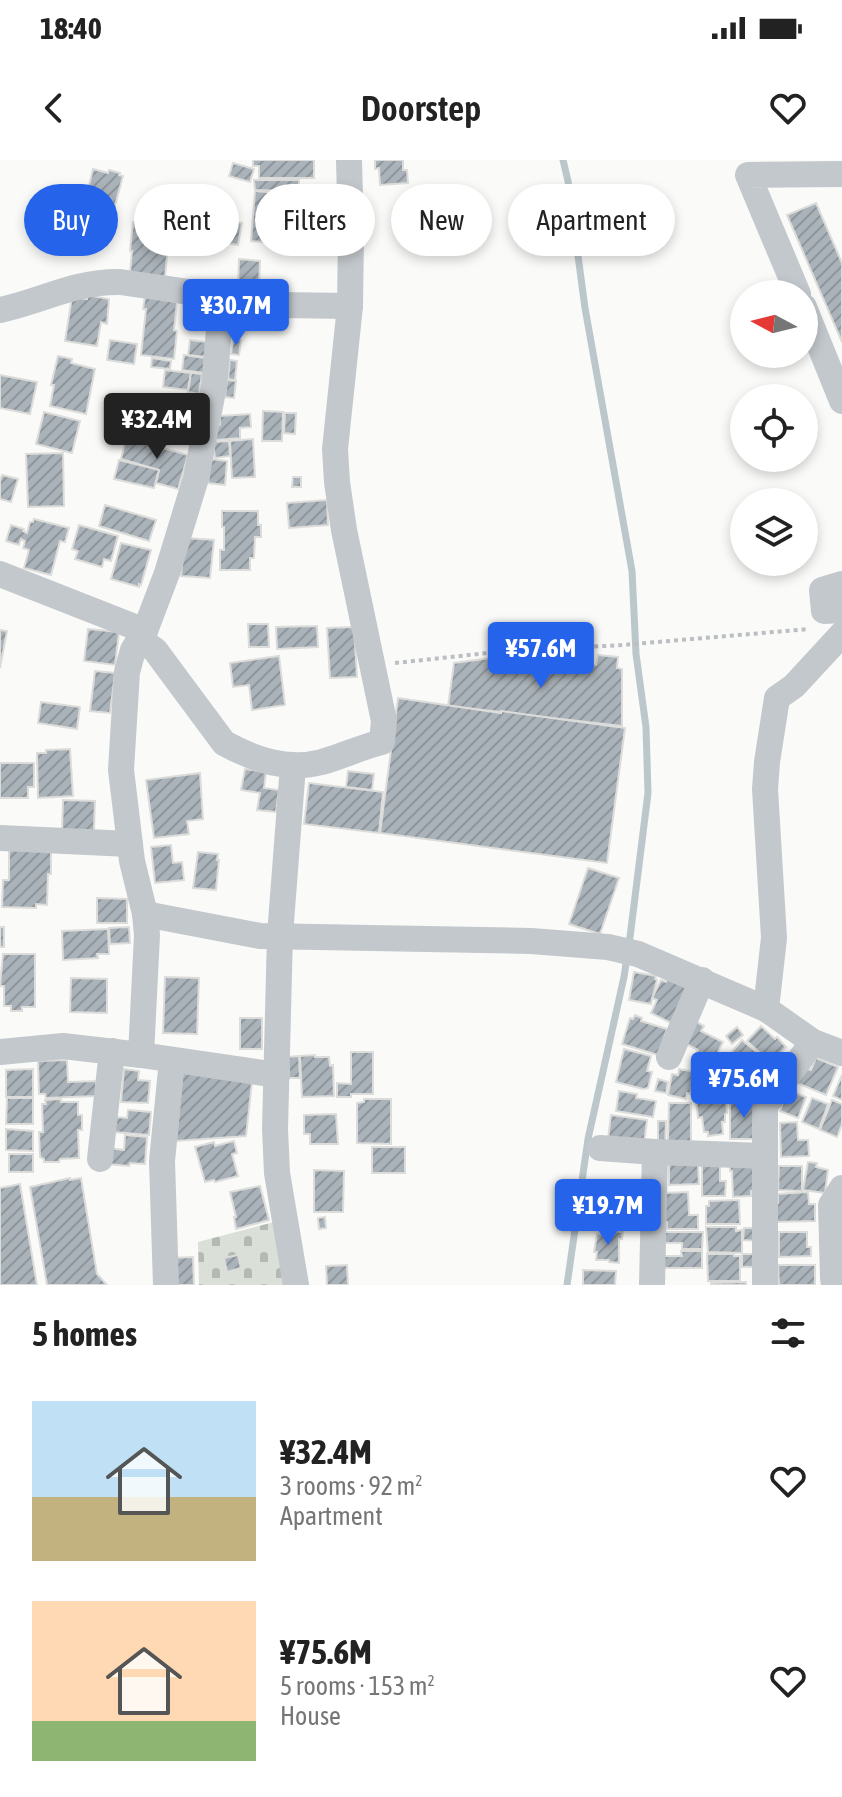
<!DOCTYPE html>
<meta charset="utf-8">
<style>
body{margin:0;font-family:"Asap Condensed",sans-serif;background:#f6f6f6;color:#222;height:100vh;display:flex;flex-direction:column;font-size:30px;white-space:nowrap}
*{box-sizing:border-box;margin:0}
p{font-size:26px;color:#767676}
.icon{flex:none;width:44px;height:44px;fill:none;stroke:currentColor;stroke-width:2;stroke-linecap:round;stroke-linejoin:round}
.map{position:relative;height:1125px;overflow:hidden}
.sheet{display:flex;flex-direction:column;background:#fff;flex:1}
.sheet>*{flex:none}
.banner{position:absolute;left:24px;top:24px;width:794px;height:72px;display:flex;gap:16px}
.needle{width:52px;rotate:277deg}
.fabs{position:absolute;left:730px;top:120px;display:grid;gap:16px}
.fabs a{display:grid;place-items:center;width:88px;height:88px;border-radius:50%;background:#fff;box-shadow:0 4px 12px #0003;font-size:40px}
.price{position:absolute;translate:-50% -68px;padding:0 18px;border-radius:8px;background:#2563eb;color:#fff;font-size:26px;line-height:52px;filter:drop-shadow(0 2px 4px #0008)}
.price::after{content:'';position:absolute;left:50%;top:48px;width:24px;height:18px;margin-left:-12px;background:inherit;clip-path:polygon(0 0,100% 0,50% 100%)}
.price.active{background:#222;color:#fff}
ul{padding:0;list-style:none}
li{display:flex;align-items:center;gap:24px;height:200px;padding:0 32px}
li span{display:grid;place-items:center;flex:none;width:224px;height:160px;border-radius:0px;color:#555}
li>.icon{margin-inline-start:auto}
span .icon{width:96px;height:96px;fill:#fffc;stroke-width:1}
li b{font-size:34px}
h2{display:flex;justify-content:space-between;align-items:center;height:96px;padding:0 32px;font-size:34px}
.tag{padding:0 28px;border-radius:36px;background:#fff;box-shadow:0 4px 12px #0003;font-size:28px;line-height:72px}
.tag.active{background:#2563eb;color:#fff}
.status{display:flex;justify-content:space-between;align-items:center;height:56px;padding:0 40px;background:#fff;direction:ltr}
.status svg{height:22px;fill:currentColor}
header{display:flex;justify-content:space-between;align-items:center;height:104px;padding:0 32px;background:#fff;font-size:36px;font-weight:600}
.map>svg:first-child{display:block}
.cemetery{fill:url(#cemetery-stones)}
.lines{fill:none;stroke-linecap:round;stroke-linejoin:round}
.stream{stroke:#bbc7cb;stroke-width:7}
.building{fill:url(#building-hatch);stroke:#dcdcda;stroke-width:2}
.path{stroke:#bbbfc2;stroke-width:4;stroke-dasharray:4 4;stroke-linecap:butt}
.minor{stroke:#c3c8cc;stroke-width:26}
</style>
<div class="status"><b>18:40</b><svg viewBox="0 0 49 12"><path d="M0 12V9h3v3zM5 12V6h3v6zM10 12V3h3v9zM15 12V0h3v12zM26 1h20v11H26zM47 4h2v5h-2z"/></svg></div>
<header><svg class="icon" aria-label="back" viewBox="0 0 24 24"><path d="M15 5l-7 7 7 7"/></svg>Doorstep<svg class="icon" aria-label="heart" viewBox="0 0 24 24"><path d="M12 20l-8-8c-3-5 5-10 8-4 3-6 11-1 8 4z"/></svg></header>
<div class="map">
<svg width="842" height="1125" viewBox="0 0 842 1125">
<defs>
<pattern id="cemetery-stones" width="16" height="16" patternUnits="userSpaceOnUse" patternTransform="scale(2)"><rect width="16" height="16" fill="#dadfd7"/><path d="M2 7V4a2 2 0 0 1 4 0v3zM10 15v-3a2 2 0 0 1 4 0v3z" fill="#b4b9b4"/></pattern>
<pattern id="building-hatch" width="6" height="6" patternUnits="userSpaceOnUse" patternTransform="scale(2)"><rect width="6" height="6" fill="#aab3b9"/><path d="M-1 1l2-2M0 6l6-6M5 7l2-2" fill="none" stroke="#8e969c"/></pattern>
</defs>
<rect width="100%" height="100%" fill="#fafaf8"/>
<polygon class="cemetery" points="278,1061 287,1125 199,1125 198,1082"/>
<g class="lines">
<g class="stream">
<polyline points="563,0 568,21 585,148 632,411 636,494 646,567 648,633 629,785"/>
<polyline points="567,1125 588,979 624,817 627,797"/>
</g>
</g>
<g class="building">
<polygon points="253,0 314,0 314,18 259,18 259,6 253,6"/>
<polygon points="375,0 403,0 403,10 407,10 408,23 380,25 379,8 375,9"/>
<polygon points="233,3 254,9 250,22 229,16"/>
<polygon points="93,9 108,13 109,10 120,13 119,15 123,16 113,53 84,46"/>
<polygon points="254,20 299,20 299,31 255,30"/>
<polygon points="185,28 218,32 215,60 210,59 206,71 180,68 180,66 175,65 177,50 182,51"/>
<polygon points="255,31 289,34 288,50 291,50 290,57 288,57 286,84 251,81"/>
<polygon points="816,43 842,103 842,182 787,55"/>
<polygon points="217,59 242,63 238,85 213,81"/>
<polygon points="133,62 170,65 165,117 130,113 132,91 130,91"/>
<polygon points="239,99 260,101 259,126 238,125"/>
<polygon points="87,135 109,139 107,164 101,162 97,186 65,181 72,137 87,139"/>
<polygon points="145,136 177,142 174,170 177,171 174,199 141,195 146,149 143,149"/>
<polygon points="233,179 241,180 239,195 231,194"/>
<polygon points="110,180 137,184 134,204 107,200"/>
<polygon points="190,180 207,182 206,197 188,195"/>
<polygon points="184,195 205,198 204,213 182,210"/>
<polygon points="58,196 72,199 71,203 95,209 86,254 50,246 54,225 51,225"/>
<polygon points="152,198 171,201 170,209 151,207"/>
<polygon points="230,200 237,201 235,220 228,219"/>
<polygon points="165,210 191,213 188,230 163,227"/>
<polygon points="191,213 202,214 199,234 188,232"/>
<polygon points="0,215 37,222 30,254 0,248"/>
<polygon points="227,220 236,221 234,238 225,237"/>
<polygon points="138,239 151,242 150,245 167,249 158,276 125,267 131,240 137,241"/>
<polygon points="263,251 283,252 282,281 262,281"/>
<polygon points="44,252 80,261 72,293 36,284"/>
<polygon points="285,253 296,253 295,274 284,273"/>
<polygon points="250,254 251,267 240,268 240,278 216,280 215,265 220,265 220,256"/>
<polygon points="126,278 188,295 178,329 156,323 159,310 121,299"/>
<polygon points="253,279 255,317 232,318 230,281"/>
<polygon points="229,281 230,296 215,298 213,282"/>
<polygon points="63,293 64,346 28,347 26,294"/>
<polygon points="211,299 227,301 225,325 208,323"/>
<polygon points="119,300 159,310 154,328 114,319"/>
<polygon points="2,315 18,319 11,342 0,339 0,322"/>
<polygon points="293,317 301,317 301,327 292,327"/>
<polygon points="327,340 328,365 289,368 287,343"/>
<polygon points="105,345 156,360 149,381 99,366"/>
<polygon points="222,351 258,351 258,365 261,365 261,377 255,377 254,398 250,398 250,410 220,410 220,390 224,390 224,367 222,367"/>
<polygon points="34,359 69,368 65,382 60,381 51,415 24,408 29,390 23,388 25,381 21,379 19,385 6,381 11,365 24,369 23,371 27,373 30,362 33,362"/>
<polygon points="79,365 118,376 111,401 104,399 102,407 75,399 78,391 72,389"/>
<polygon points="187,378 214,380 210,418 181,416 184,385"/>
<polygon points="121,383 151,390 141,425 139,424 139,427 111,419"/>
<polygon points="248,464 268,464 269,487 249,487"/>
<polygon points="317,466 318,487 277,489 276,467"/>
<polygon points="354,467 357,517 330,518 327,468"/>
<polygon points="88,469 119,472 115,505 84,501"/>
<polygon points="0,470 7,471 0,508"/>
<polygon points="598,495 618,497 617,508 622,509 622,566 448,546 454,503 498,497 498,503 507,501 579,511 580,503 596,505"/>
<polygon points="279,496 285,545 252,550 249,525 233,527 230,503"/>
<polygon points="95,511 115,513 110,553 90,551"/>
<polygon points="398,538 501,553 501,551 625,568 607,703 380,673"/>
<polygon points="41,542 80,547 77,569 38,563"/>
<polygon points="70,589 73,636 38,638 37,593 46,593 46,590"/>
<polygon points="0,603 34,603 34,627 28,627 28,638 0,638"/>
<polygon points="245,609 266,612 264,628 279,630 276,652 257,650 260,633 241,630"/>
<polygon points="348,611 374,614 372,630 346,627"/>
<polygon points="200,613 203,659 187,661 189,674 154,678 146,620"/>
<polygon points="309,623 383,632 379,673 304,664"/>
<polygon points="63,640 95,641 94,671 62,670"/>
<polygon points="51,682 51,714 48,714 47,745 36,744 36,748 2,747 3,720 9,720 9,691"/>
<polygon points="171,685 173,703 182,702 184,720 155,723 151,687"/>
<polygon points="198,692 218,694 217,700 219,700 216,730 193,728"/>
<polygon points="588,708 619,718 600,774 569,764"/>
<polygon points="97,738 127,739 127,763 97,763"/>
<rect x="0" y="767" width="4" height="20"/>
<polygon points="129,767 130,783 110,784 109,768"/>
<polygon points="108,769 109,794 97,794 98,798 63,800 62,771"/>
<polygon points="3,794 35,794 35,847 22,847 22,851 11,851 11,846 4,846 4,826 0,826"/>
<polygon points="634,812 656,816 655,819 657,820 651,844 629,840"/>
<polygon points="165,817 199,818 197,874 163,873"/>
<polygon points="71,818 107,819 107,853 70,852"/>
<polygon points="668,819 688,828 673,864 651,853 657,840 652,838 661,820 666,822"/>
<polygon points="635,855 642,858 641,861 667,869 658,895 622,884 630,858 633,859"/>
<rect x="240" y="858" width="22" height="31"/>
<polygon points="693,860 704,866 701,871 723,882 709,909 692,900 698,890 682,882"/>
<polygon points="761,866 775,879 777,877 786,887 771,903 747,881"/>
<polygon points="737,867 743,875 732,884 726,876"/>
<polygon points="742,880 760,895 754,902 756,904 745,917 725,900"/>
<polygon points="624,889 651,896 647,911 652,912 648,928 643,929 616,922"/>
<polygon points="351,892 373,892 373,934 351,934 351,937 337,937 337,923 351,924"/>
<polygon points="315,895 315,897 329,897 330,906 333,905 334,936 302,937 300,896"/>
<polygon points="299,896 300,918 289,918 288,897"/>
<polygon points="816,898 838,907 826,935 797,923 807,909 811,910"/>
<polygon points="67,900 68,922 96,921 96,936 46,938 45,934 39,934 38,901"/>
<polygon points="726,906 742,919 727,936 726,935 723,937 719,934 717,936 704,925 718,909 721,912"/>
<polygon points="183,908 252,922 246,976 176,981"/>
<polygon points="33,909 33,937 6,937 6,910"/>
<polygon points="124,909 139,911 138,920 150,921 148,943 121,942"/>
<polygon points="679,909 700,913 697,928 692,927 690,934 687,933 686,939 668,935 672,914 678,915"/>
<polygon points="842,915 842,940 833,936"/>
<polygon points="658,919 668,922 666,933 655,931"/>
<polygon points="788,930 806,937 798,958 780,951"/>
<polygon points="619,931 637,934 636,938 656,941 653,957 616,951"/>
<polygon points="7,938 33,938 33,964 6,964"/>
<polygon points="812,938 828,944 819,969 802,962"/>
<polygon points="61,939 61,942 78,942 78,955 82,955 82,970 78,970 79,998 60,999 59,1002 44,1002 44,999 40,997 39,972 43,972 42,944 46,944 45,940"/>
<polygon points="364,939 391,939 391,984 357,983 357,943 364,942"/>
<polygon points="705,939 726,939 727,953 725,954 725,962 722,962 723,974 708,976 708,972 704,972 702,957 698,958 696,940"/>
<rect x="730" y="940" width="28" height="39"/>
<polygon points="832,940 842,944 842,964 837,977 820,970"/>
<polygon points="669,943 691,943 691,983 668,983"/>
<polygon points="128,950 151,952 149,975 114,972 115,957 127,958"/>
<polygon points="336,954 338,984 310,984 310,974 304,974 304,955"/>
<polygon points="611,955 647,960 644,984 608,979"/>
<polygon points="658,961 666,961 665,987 658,987"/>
<polygon points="797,962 798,980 808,980 809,996 781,997 780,963"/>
<polygon points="6,969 33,971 33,991 6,990"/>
<polygon points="125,975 147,977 145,1004 130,1003 129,1006 107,1004 109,988 124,990"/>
<polygon points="234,981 237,993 232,994 238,1016 215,1022 214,1020 205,1022 195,987 214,982 215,986"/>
<rect x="372" y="987" width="33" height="26"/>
<rect x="9" y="994" width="24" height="18"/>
<polygon points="702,1001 720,1001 720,1021 726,1021 725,1036 702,1036"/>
<polygon points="755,1002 756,1031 751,1031 751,1036 733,1037 732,1011 730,1011 730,1003"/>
<polygon points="808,1002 817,1003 816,1007 828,1010 825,1033 803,1030"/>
<polygon points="669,1004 698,1004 699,1024 669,1025"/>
<polygon points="779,1006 802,1006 802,1031 778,1030"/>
<polygon points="314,1010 344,1011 343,1052 314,1052"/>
<polygon points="70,1018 70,1020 81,1018 97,1114 107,1125 47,1125 30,1027"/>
<polygon points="20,1024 37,1125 0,1125 0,1028"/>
<polygon points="260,1026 269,1060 236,1069 234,1057 236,1057 230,1032"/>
<polygon points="688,1032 689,1055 698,1055 698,1069 667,1069 667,1062 664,1061 664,1033"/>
<polygon points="808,1032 809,1044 815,1044 815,1061 776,1062 775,1043 778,1043 778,1034"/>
<polygon points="739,1040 740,1064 706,1064 706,1046 709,1046 709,1041"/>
<polygon points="325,1057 326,1068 319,1069 318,1058"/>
<polygon points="706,1067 736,1067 736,1071 742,1070 742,1093 708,1092"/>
<polygon points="744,1068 758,1068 757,1081 743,1080"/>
<polygon points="610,1071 623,1072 622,1079 619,1079 619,1103 609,1102 609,1100 596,1100 597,1092 594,1092 597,1074 610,1074"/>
<polygon points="664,1072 703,1072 702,1089 682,1089 682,1083 663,1083"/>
<polygon points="779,1072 807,1072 807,1087 811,1087 811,1096 779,1097"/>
<polygon points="681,1091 702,1091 702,1108 663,1108 663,1096 682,1096"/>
<polygon points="707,1094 734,1094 734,1096 740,1096 740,1121 708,1121"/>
<rect x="742" y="1094" width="15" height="13"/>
<polygon points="238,1095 241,1108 227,1112 224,1098"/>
<polygon points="193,1097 194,1125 172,1125 171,1098"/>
<polygon points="347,1105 348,1125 327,1125 326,1106"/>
<polygon points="778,1105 815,1105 815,1125 779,1125"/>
<polygon points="583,1110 616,1111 615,1125 583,1125"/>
<polygon points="746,1122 746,1125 711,1125 711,1123"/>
</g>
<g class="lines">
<polyline class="path" points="395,503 497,492 622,485 809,469"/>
<g class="minor">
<polyline points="798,134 748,15 842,14"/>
<polyline points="804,147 842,241"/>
<path d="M0,150c42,-9 76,-29 120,-28l160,23 70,1"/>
<polyline points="0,414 145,471"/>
<polyline points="842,424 822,430 824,451 842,450"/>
<path d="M140,480l15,10 69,93c31,17 63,28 98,19 20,-6 40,-15 60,-20l2,-21 -40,-191 -7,-48 -2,-33 15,-143 1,-70 -2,-76"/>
<polyline points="293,606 280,775 275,969 277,1013 296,1125"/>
<polyline points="0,678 130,684"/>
<polyline points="145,754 260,776 531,781 608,787 638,794 766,849 813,882 842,893"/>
<polyline points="766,849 774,778 765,629 767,602 777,538 794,526 842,474"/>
<polyline points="0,892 63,886 141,895 277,915"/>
<polyline points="141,895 147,775 145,754 132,701 121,610 127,512 133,490 145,471 167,413 196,318 214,226 222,137"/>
<polyline points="669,897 702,820"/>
<polyline points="600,988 655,992 765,996"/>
<polyline points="100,999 112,891"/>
<polyline points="166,1125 162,1001 172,900"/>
<polyline points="652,1125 655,992"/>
<polyline points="765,1125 765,946 813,882"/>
<polyline points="834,1125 833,1118 831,1045 842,1028"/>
</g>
</g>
</svg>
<div class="fabs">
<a><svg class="needle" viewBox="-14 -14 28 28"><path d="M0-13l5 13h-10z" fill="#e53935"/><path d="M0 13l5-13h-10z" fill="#767676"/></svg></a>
<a><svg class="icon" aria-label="locate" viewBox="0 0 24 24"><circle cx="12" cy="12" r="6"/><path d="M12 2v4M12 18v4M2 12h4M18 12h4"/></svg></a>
<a><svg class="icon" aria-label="layers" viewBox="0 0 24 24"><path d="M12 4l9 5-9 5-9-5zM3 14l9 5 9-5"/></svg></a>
</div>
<b class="price" style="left:236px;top:187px">¥30.7M</b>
<b class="price active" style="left:157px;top:301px">¥32.4M</b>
<b class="price" style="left:541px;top:530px">¥57.6M</b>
<b class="price" style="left:744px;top:960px">¥75.6M</b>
<b class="price" style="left:608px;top:1087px">¥19.7M</b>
<div class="banner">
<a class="tag active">Buy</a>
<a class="tag">Rent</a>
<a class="tag">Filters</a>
<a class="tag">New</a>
<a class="tag">Apartment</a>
</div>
</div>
<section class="sheet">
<h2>5 homes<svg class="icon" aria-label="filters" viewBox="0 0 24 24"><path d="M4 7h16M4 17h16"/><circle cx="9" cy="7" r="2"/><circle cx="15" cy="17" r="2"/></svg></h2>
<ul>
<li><span style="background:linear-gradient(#bfe0f5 60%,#c2b280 0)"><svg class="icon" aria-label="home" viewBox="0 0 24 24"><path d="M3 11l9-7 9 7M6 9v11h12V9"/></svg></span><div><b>¥32.4M</b><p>3 rooms · 92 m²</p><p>Apartment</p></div><svg class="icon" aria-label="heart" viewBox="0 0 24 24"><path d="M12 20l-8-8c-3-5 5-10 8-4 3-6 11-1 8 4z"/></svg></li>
<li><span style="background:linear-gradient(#ffd9b3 75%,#8fb573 0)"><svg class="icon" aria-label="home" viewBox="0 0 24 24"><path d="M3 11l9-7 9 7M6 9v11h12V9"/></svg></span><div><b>¥75.6M</b><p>5 rooms · 153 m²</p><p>House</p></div><svg class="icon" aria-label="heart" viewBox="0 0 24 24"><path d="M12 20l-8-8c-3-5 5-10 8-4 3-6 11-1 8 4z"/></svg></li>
</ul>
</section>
